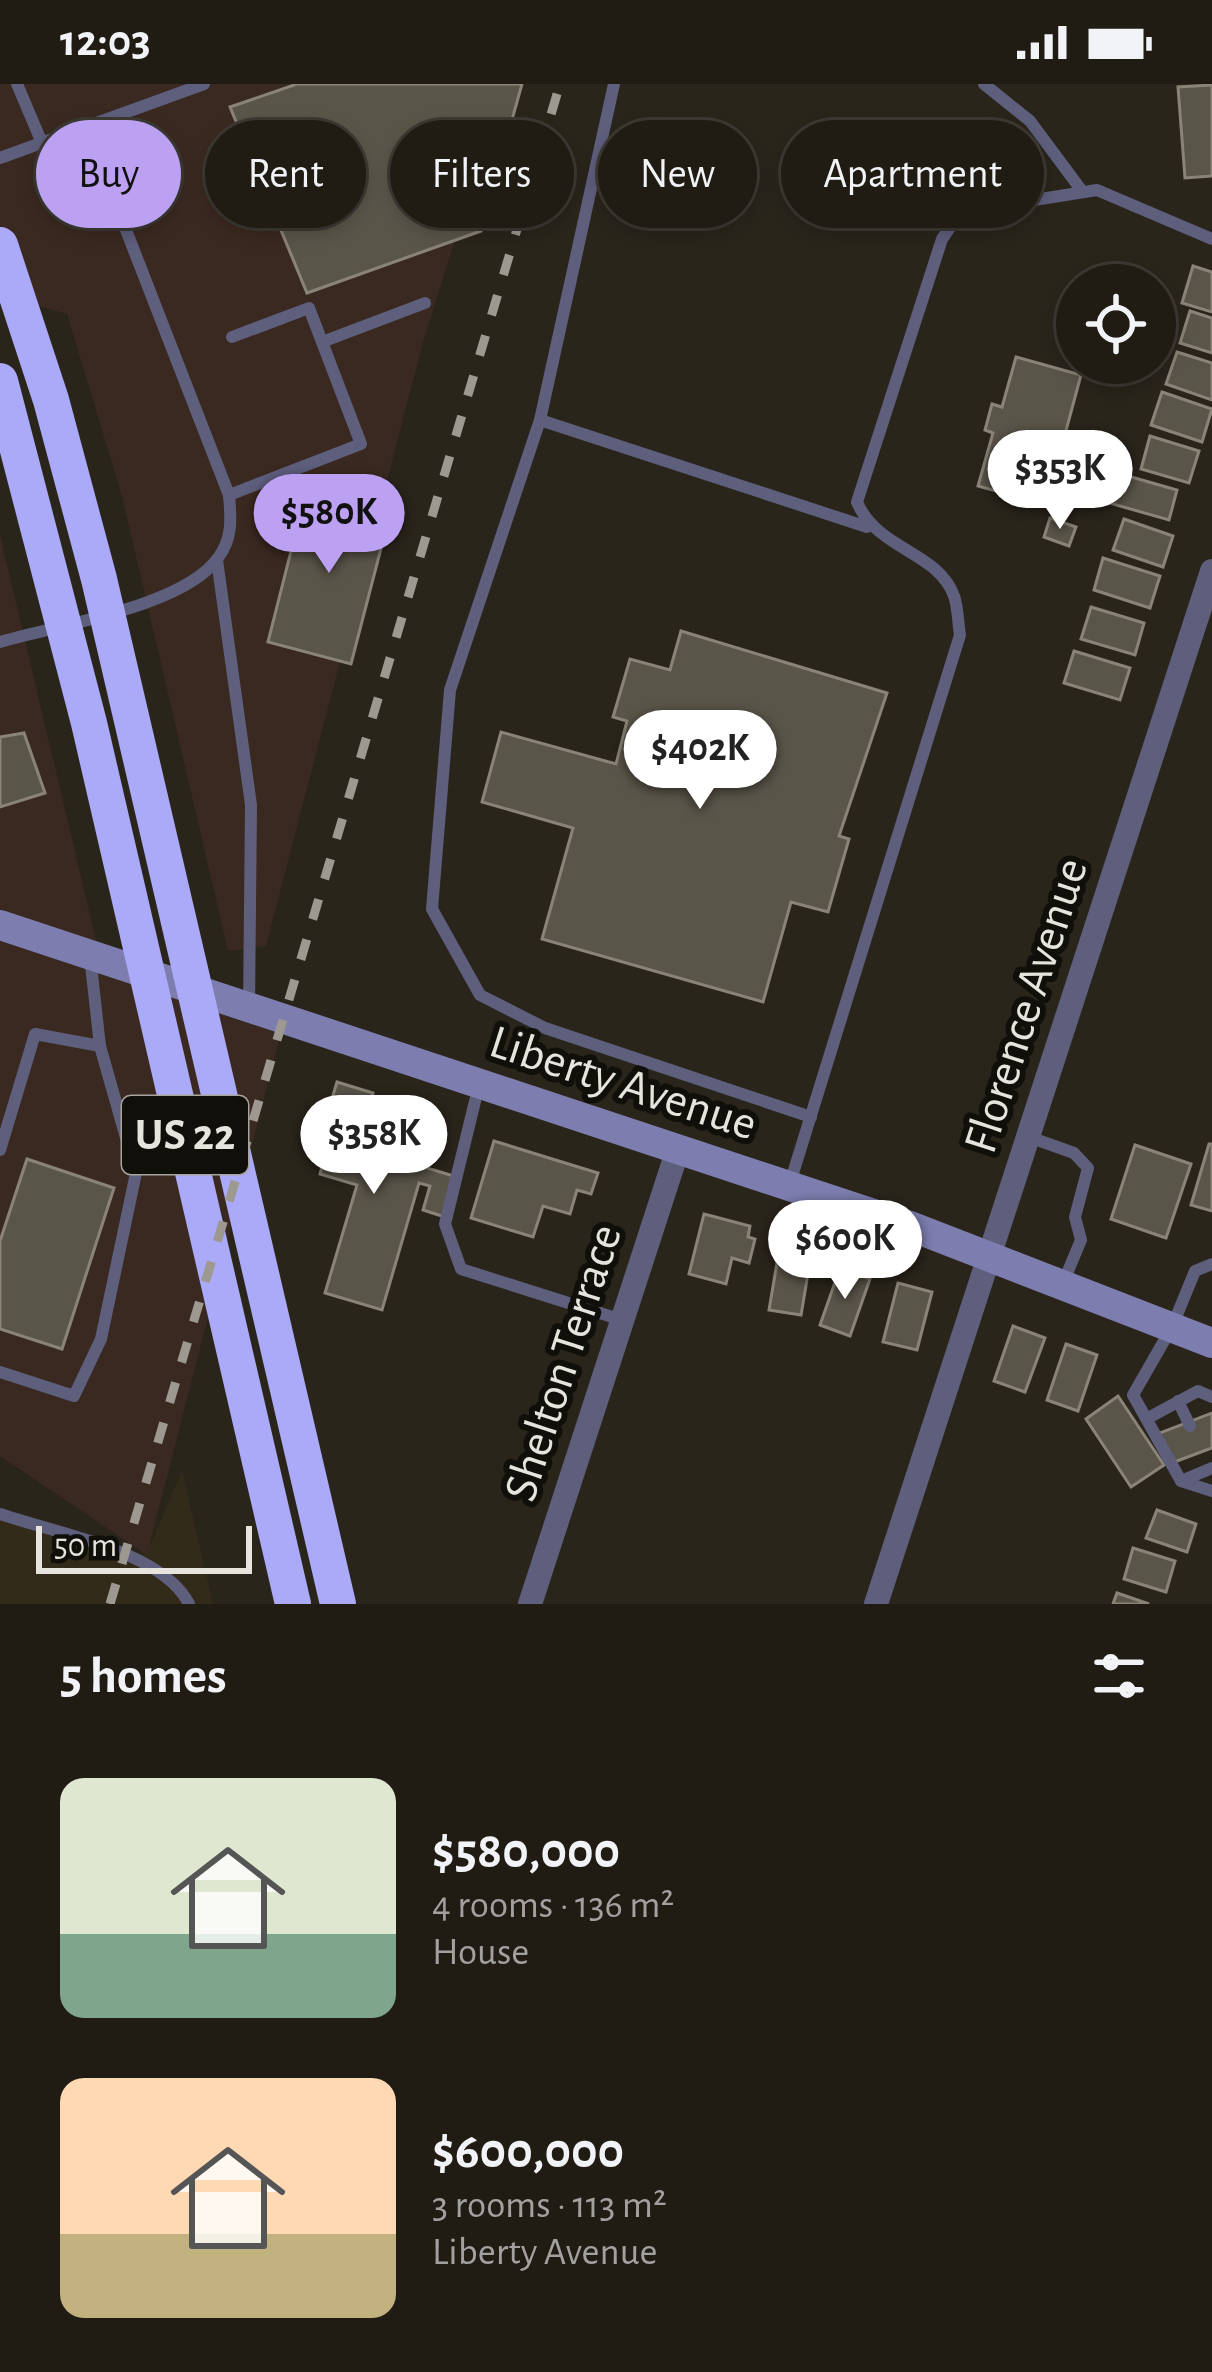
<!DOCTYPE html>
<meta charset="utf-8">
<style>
body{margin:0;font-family:"Alegreya Sans",sans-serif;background:#2d2922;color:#f1f3f6;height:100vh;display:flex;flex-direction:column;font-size:45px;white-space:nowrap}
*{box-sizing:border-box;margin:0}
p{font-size:39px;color:#a2a1a0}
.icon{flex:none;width:66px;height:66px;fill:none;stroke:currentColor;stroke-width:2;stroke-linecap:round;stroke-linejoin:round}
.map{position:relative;height:1520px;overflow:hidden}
.panel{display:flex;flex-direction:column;background:#201c14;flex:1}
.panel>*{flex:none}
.guide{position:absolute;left:36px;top:36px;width:1140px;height:108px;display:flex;gap:24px}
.tools{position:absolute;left:1056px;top:180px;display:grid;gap:24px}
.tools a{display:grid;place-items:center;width:120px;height:120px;border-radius:50%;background:#201c14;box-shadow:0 6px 18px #0003,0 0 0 3px #3d3a34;font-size:60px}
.scale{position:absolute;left:36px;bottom:30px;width:216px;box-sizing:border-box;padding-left:12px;border:6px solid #e7e4dd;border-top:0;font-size:33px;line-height:42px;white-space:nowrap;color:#e7e4dd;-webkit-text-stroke:9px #110f0a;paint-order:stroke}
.price{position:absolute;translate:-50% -102px;padding:0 27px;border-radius:42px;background:#fff;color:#222;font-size:39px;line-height:78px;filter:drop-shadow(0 3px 6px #0008)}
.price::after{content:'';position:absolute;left:50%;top:72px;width:36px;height:27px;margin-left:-18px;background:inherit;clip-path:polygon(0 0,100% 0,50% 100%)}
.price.on{background:#bca0f2;color:#111}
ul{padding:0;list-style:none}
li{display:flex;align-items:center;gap:36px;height:300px;padding:0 60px}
li span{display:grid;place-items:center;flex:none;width:336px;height:240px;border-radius:24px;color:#555}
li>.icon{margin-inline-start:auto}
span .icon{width:144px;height:144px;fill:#fffc;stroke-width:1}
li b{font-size:51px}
h2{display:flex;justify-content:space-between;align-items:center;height:144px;padding:0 60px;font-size:51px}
.pill{padding:0 42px;border-radius:54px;background:#201c14;box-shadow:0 6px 18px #0003,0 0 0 3px #3d3a34;font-size:42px;line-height:108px}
.pill.on{background:#bca0f2;color:#111}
.status{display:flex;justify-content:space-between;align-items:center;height:84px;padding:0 60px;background:#201c14;direction:ltr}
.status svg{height:33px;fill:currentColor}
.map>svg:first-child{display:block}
.commercial{fill:#3a2920}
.built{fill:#322b1a}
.building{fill:#5a5549;stroke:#8a8478;stroke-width:3}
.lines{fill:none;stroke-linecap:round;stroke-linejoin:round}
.lane{stroke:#5e5e7d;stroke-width:12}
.street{stroke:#5e5e7d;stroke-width:24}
.secondary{stroke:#7d7daf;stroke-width:30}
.highway{stroke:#abaaf8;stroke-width:36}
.rail{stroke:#9d9991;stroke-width:9;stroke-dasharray:21 21;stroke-linecap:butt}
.labels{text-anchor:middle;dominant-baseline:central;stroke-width:12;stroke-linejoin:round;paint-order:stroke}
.shield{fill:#110f0a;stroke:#a7a49e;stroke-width:3}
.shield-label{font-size:45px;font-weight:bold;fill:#e7e4dd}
.street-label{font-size:48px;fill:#e7e4dd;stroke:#110f0a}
</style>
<div class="status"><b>12:03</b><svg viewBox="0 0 49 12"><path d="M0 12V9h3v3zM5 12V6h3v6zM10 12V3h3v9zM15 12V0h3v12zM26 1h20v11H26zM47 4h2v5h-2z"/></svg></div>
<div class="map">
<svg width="1212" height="1520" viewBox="0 0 1212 1520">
<rect width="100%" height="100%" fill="#2a251b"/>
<g class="commercial">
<polygon points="0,0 503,0 422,262 266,862 228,867 122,412 67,230 19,216 0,161"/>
<polygon points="0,451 100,873 284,936 147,1471 0,1372"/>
</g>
<polygon class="built" points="182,1387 213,1520 0,1520 0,1424 146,1471"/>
<g class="building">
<polygon points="297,0 522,0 481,147 307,209 230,23"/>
<polygon points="1212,1 1212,92 1185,94 1178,3"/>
<polygon points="1193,182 1212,188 1212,228 1182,219"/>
<polygon points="1190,227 1212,234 1212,269 1180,259"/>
<polygon points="1177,268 1212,279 1212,316 1166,300"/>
<polygon points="1016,273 1081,291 1046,421 978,402 993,349 985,346 992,320 1002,323"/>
<polygon points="1162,308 1212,325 1202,358 1151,341"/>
<polygon points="1150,352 1199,367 1189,399 1141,385"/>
<polygon points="1114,388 1177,406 1169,436 1106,418"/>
<polygon points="307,404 391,426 351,580 268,558"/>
<polygon points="1050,434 1076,443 1069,462 1044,453"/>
<polygon points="1124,435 1173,452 1163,483 1113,466"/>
<polygon points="1103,474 1160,492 1150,524 1094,506"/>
<polygon points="1091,523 1144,539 1135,571 1081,555"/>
<polygon points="681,547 887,609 839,752 849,755 828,828 791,818 763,918 542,855 573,744 482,718 501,648 616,680 627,637 613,633 630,575 670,586"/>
<polygon points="1074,567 1130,584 1120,616 1064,599"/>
<polygon points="24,649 45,709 0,723 0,653"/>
<polygon points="337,998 373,1009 361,1048 431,1069 427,1084 457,1093 445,1133 423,1126 430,1102 419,1099 382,1226 325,1209 357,1101 320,1090 326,1068 317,1065"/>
<polygon points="494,1057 598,1089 591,1110 577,1106 570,1130 543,1122 533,1153 471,1134"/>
<polygon points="1209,1060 1212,1060 1212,1127 1191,1121"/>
<polygon points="1135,1061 1191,1080 1166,1154 1111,1135"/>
<polygon points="27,1075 114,1104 62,1265 0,1245 0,1157"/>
<polygon points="704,1130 750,1142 748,1153 755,1155 749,1179 732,1174 726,1200 689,1190"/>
<polygon points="779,1167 811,1172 801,1231 769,1226"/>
<polygon points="840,1184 870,1195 850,1252 820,1241"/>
<polygon points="898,1199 932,1208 917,1266 883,1258"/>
<polygon points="1013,1242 1045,1254 1025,1308 994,1297"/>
<polygon points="1066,1260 1097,1271 1078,1327 1047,1316"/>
<polygon points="1118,1312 1164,1381 1131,1403 1086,1335"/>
<polygon points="1212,1329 1212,1364 1169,1380 1157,1350"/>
<polygon points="1157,1426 1196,1440 1187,1468 1146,1454"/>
<polygon points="1133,1464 1175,1477 1166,1508 1124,1495"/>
<polygon points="1117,1509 1149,1520 1113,1520"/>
</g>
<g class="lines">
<g class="lane">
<polyline points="17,0 42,59"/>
<polyline points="984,0 1030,37 1082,107"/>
<polyline points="0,74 204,0"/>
<polyline points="322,258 425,219"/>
<polyline points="540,336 614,0"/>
<polyline points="229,411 361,360 309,224 232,253"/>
<polyline points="217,476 251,721 249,923"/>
<path d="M0,558c58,-17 183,-35 218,-84 15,-20 13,-40 11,-63l-143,-368"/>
<polyline points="479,1001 445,1140 461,1185 622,1236"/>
<polyline points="811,1033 545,944 480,911 432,825 450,606 540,336 867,443"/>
<polyline points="1029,1053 1074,1069 1088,1084 1075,1133 1081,1156 1063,1199"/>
<polyline points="0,1066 35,950 100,962"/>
<path d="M790,1099l170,-548c-2,-12 -2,-28 -6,-39 -16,-45 -77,-46 -97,-94l85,-263 13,-19 16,-10 126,-20 115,49"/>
<polyline points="1212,1180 1195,1187 1172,1243 1133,1311 1181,1397 1212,1407"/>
<polyline points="0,1288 74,1312 101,1255 136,1089 100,962 90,872"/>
<polyline points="1178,1317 1190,1342"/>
<polyline points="1148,1334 1198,1307 1212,1313"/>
<polyline points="1181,1397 1212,1384"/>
<path d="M0,1430c55,19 163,37 189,90"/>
</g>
<g class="street">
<polyline points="530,1520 678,1065"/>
<polyline points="876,1520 1212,487"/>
</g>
<polyline class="secondary" points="0,841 910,1142 1212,1259"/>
<g class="highway">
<polyline points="0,161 51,316 99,495 338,1520"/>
<polyline points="0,297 89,639 293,1520"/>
</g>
<polyline class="rail" points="110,1520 560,0"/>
</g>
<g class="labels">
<rect class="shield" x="122" y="1012" width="126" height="78" rx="9"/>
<g class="shield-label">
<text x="185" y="1051">US 22</text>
</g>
<g class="street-label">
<text transform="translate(1027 922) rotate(-72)">Florence Avenue</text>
<text transform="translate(623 1000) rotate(18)">Liberty Avenue</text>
<text transform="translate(564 1279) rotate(-72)">Shelton Terrace</text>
</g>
</g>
</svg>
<div class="tools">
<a><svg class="icon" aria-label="locate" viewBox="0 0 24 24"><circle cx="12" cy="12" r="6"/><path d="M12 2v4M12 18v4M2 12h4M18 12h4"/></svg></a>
</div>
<div class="scale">50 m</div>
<b class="price" style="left:1060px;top:448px">$353K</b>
<b class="price on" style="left:329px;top:492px">$580K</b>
<b class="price" style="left:700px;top:728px">$402K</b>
<b class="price" style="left:374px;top:1113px">$358K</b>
<b class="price" style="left:845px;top:1218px">$600K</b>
<div class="guide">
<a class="pill on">Buy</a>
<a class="pill">Rent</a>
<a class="pill">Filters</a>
<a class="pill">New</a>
<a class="pill">Apartment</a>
</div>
</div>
<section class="panel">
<h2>5 homes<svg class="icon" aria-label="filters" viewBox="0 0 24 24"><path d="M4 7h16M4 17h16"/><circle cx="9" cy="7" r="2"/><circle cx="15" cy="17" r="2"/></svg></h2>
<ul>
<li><span style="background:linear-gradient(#dfe7d0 65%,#7fa58c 0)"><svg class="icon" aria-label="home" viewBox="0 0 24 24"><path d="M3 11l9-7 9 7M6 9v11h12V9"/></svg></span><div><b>$580,000</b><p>4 rooms · 136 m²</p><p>House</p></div></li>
<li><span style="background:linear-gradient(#ffd9b3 65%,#c2b280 0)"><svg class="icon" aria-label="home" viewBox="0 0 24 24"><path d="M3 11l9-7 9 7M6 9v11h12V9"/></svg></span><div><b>$600,000</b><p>3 rooms · 113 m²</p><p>Liberty Avenue</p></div></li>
</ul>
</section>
